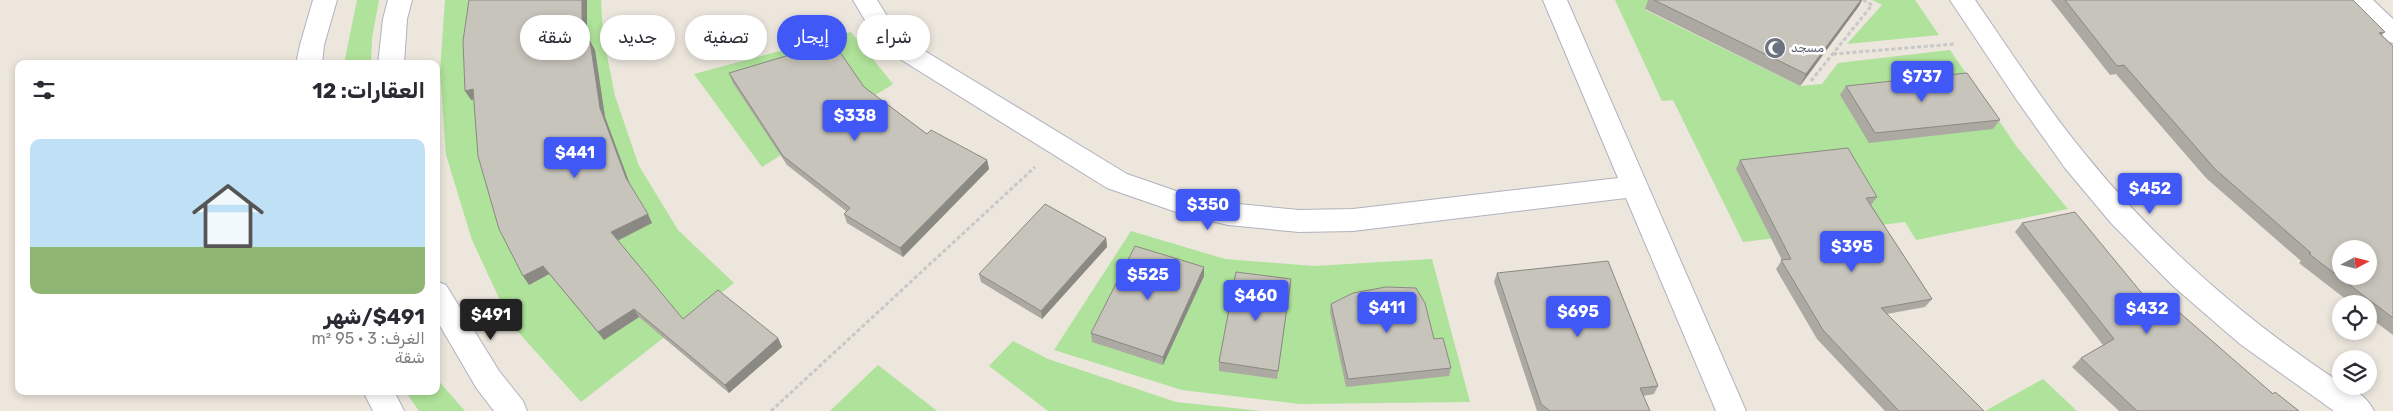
<!DOCTYPE html>
<html lang="ar">
<meta charset="utf-8">
<style>
body{margin:0;font-family:Rubik,Vazirmatn,sans-serif;background:#f7f7f7;color:#2b2b33;direction:rtl;height:100vh;display:flex;flex-direction:column;font-size:19px;white-space:nowrap}
*{box-sizing:border-box;margin:0}
p{font-size:16px;color:#7c7c81}
.icon{flex:none;width:28px;height:28px;fill:none;stroke:currentColor;stroke-width:2;stroke-linecap:round;stroke-linejoin:round}
.map{position:relative;flex:1;overflow:hidden;direction:ltr}
.sheet{position:absolute;left:15px;top:60px;width:425px;height:335px;display:flex;flex-direction:column;background:#fff;border-radius:10px;box-shadow:0 2px 8px #0003;direction:rtl}
.sheet>*{flex:none}
.banner{position:absolute;left:455px;top:15px;width:475px;height:45px;direction:rtl;display:flex;gap:10px}
.needle{width:32px;rotate:83deg}
.tools{position:absolute;left:2332px;top:240px;display:grid;gap:10px}
.tools a{display:grid;place-items:center;width:45px;height:45px;border-radius:50%;background:#fff;box-shadow:0 2px 8px #0003;font-size:25px}
.price{position:absolute;translate:-50% -42px;padding:0 11px;border-radius:5px;background:#4058f6;color:#fff;font-size:16px;line-height:32px;filter:drop-shadow(0 1px 2px #0008)}
.price::after{content:'';position:absolute;left:50%;top:30px;width:15px;height:11px;margin-left:-8px;background:inherit;clip-path:polygon(0 0,100% 0,50% 100%)}
.price.active{background:#222;color:#fff}
ul{padding:0;list-style:none}
li{display:grid;align-content:center;gap:10px;height:265px;padding:0 15px}
li+li{border-top:1px solid #e1e1e2}
li span{display:grid;place-items:center;height:155px;border-radius:10px;color:#555}
li>.icon{margin-inline-start:auto}
span .icon{width:90px;height:90px;fill:#fffc;stroke-width:1}
li b{font-size:21px}
h2{display:flex;justify-content:space-between;align-items:center;height:60px;padding:0 15px;font-size:21px}
.pill{padding:0 18px;border-radius:22px;background:#fff;box-shadow:0 2px 8px #0003;font-size:18px;line-height:45px}
.pill.active{background:#4058f6;color:#fff}
.map>svg:first-child{display:block}
.green{fill:#afe29a}
.lines{fill:none;stroke-linecap:round;stroke-linejoin:round}
.minor-casing{stroke:#b0b2be;stroke-width:2}
.tertiary-casing{stroke:#b0b2be;stroke-width:2}
.path{stroke:#c8c8c8;stroke-width:3;stroke-dasharray:4 2.5;stroke-linecap:butt}
.minor{fill:#fff;fill-rule:evenodd}
.tertiary{fill:#fff;fill-rule:evenodd}
.wall{fill:#aba9a1}
.shaded-wall{fill:#8b8983}
.building{fill:#c7c4bb;stroke:#8b8983;fill-rule:evenodd}
.labels{text-anchor:middle;dominant-baseline:central;stroke-width:5;stroke-linejoin:round;paint-order:stroke}
.worship-label{font-size:12px;fill:#5b616d;stroke:#fff;text-anchor:start}
</style>
<div class="map">
<svg width="2393" height="411" viewBox="0 0 2393 411">
<rect width="100%" height="100%" fill="#ece6dd"/>
<g class="green">
<polygon points="357,0 379,0 372,38 371,64 344,64"/>
<polygon points="445,0 601,0 603,35 615,96 639,166 678,230 734,283 581,402 511,324 472,240 446,155 440,72"/>
<polygon points="1615,0 1653,0 1645,10 1800,86 1822,84 1838,63 1950,50 2017,147 2068,209 1916,240 1905,222 1743,242 1673,100 1662,101"/>
<polygon points="1872,0 1915,0 1939,35 1847,44 1882,5"/>
<polygon points="851,32 893,84 762,167 694,74"/>
<polygon points="1131,231 1225,259 1314,266 1432,259 1470,402 1300,404 1182,390 1054,350"/>
<polygon points="1013,341 1048,359 1176,402 1261,411 1048,411 989,366"/>
<polygon points="878,365 937,411 830,411"/>
<polygon points="436,378 465,411 419,411 405,391 436,391"/>
<polygon points="2043,379 2077,411 1985,411"/>
</g>
<g class="lines">
<g class="minor-casing">
<g id="minor">
<polygon points="853,0 877,0 889,19 910,42 1127,174 1179,192 1228,203 1299,210 1353,209 1618,178 1543,0 1567,0 1746,411 1716,411 1626,198 1353,231 1299,232 1228,225 1179,213 1107,188 892,54 872,32"/>
<path d="M1950,0h25c36,52 70,105 110,154 72,89 160,166 256,229v3c13,0 28,14 33,25h-40l-94,-67 -67,-58 -62,-63 -46,-55 -49,-69z"/>
<polygon points="2347,0 2373,0 2393,19 2393,43 2384,40"/>
</g>
</g>
<g class="tertiary-casing">
<g id="tertiary">
<polygon points="313,0 337,0 324,45 322,64 296,64 300,45"/>
<polygon points="388,0 412,0 407,19 404,64 378,64 383,19"/>
<polygon points="436,281 446,285 499,371 523,401 527,411 494,411 477,389 436,319"/>
<polygon points="363,391 394,391 404,411 373,411"/>
</g>
</g>
<g class="path">
<polyline points="1833,54 1955,44"/>
<polyline points="1811,81 1872,5 1863,0"/>
<polyline points="771,411 1035,167"/>
</g>
<use href="#minor" class="minor"/>
<use href="#tertiary" class="tertiary"/>
</g>
<g class="wall">
<polygon points="1648,0 1862,0 1859,6 1800,86 1645,9"/>
<polygon points="2051,0 2353,0 2385,32 2382,35 2393,46 2393,335 2369,317 2369,304 2352,304 2299,263 2301,261 2206,178 2116,74 2110,75"/>
<polygon points="590,41 595,50 605,117 630,185 652,223 618,241 683,319 778,338 782,347 729,393 639,317 604,340 549,274 529,285 474,100 471,100 587,42"/>
<polygon points="729,73 864,87 927,134 987,160 989,169 903,257 847,223 844,214 846,211 787,165 733,83"/>
<polygon points="1846,86 2000,120 1993,129 1869,143 1840,95"/>
<polygon points="1740,160 1877,197 1871,205 1932,299 1925,307 1887,314 1984,411 1885,411 1817,339 1776,269 1782,260 1736,169"/>
<polygon points="2022,223 2159,314 2299,411 2119,411 2072,367 2081,358 2103,345 2015,232"/>
<polygon points="1106,238 1107,247 1042,319 981,282 979,274"/>
<polygon points="1204,267 1204,276 1163,365 1092,342 1091,333"/>
<polygon points="1497,273 1658,386 1654,394 1643,396 1650,411 1537,411 1494,282"/>
<polygon points="1291,279 1277,379 1219,371 1219,362"/>
<polygon points="1331,304 1434,339 1451,368 1449,376 1346,387 1330,312"/>
</g>
<g class="shaded-wall">
<polygon points="582,0 587,0 587,52 582,43"/>
<polygon points="1861,0 1862,0 1859,6 1800,86 1806,74"/>
<polygon points="590,41 595,50 605,117 631,187 626,178 600,108"/>
<polygon points="473,89 479,98 471,100 465,91"/>
<polygon points="987,160 989,169 903,257 900,248"/>
<polygon points="648,214 652,223 616,241 611,232"/>
<polygon points="1106,238 1107,247 1042,319 1041,311"/>
<polygon points="543,266 549,274 529,285 523,276"/>
<polygon points="1204,267 1204,276 1163,365 1163,357"/>
<polygon points="1291,279 1290,288 1277,379 1278,371"/>
<polygon points="634,309 639,317 604,340 598,332"/>
<polygon points="778,338 782,347 729,393 725,385"/>
</g>
<g class="building">
<polygon points="469,0 582,0 582,43 590,41 600,108 626,178 648,214 611,232 683,319 718,290 778,338 725,385 634,309 598,332 543,266 523,276 499,229 478,156 473,89 465,91 463,41"/>
<polygon points="1654,0 1861,0 1806,74"/>
<path d="M2065,0h288l32,32 -6,1 14,13v272l-84,-64 2,-1 -96,-84 -91,-104 -7,1zM2341,249h28v27h-28z"/>
<polygon points="833,42 864,87 927,134 931,130 987,160 900,248 844,214 850,208 783,156 729,73"/>
<polygon points="1967,73 2000,120 1875,133 1846,86"/>
<polygon points="1848,148 1877,197 1866,198 1932,299 1881,308 1984,411 1899,411 1823,330 1781,260 1791,259 1740,160"/>
<polygon points="1045,204 1106,238 1041,311 979,274"/>
<polygon points="2075,212 2159,314 2172,306 2273,394 2275,392 2299,411 2137,411 2081,358 2114,339 2022,223"/>
<polygon points="1135,246 1204,267 1163,357 1091,333"/>
<polygon points="1608,261 1658,386 1640,388 1650,411 1550,411 1541,404 1497,273"/>
<polygon points="1236,272 1291,279 1278,371 1219,362"/>
<polygon points="1386,287 1416,288 1425,303 1434,339 1443,338 1451,368 1348,379 1331,304 1353,293"/>
</g>
<defs>
<g id="mosque-disc" transform="scale(1.125)"><circle r="9.5" fill="#6b7280" stroke="#fff"/><path d="M3.5-4.9A6 6 0 1 0 3.5 4.9A5 5 0 1 1 3.5-4.9Z" fill="#fff"/></g>
</defs>
<g fill-rule="evenodd">
<use href="#mosque-disc" x="1775" y="48"/>
</g>
<g class="labels">
<g class="worship-label">
<text x="1791" y="48">مسجد</text>
</g>
</g>
</svg>
<div class="tools">
<a><svg class="needle" viewBox="-14 -14 28 28"><path d="M0-13l5 13h-10z" fill="#e53935"/><path d="M0 13l5-13h-10z" fill="#7c7c81"/></svg></a>
<a><svg class="icon" aria-label="locate" viewBox="0 0 24 24"><circle cx="12" cy="12" r="6"/><path d="M12 2v4M12 18v4M2 12h4M18 12h4"/></svg></a>
<a><svg class="icon" aria-label="layers" viewBox="0 0 24 24"><path d="M12 4l9 5-9 5-9-5zM3 14l9 5 9-5"/></svg></a>
</div>
<b class="price" style="left:1922px;top:103px">$737</b>
<b class="price" style="left:855px;top:142px">$338</b>
<b class="price" style="left:575px;top:179px">$441</b>
<b class="price" style="left:2150px;top:215px">$452</b>
<b class="price" style="left:1208px;top:231px">$350</b>
<b class="price" style="left:1852px;top:273px">$395</b>
<b class="price" style="left:1148px;top:301px">$525</b>
<b class="price" style="left:1256px;top:322px">$460</b>
<b class="price" style="left:1387px;top:334px">$411</b>
<b class="price" style="left:2147px;top:335px">$432</b>
<b class="price" style="left:1578px;top:338px">$695</b>
<b class="price active" style="left:491px;top:341px">$491</b>
<div class="banner">
<a class="pill">شراء</a>
<a class="pill active">إيجار</a>
<a class="pill">تصفية</a>
<a class="pill">جديد</a>
<a class="pill">شقة</a>
</div>
<section class="sheet">
<h2>العقارات: 12<svg class="icon" aria-label="filters" viewBox="0 0 24 24"><path d="M4 7h16M4 17h16"/><circle cx="9" cy="7" r="2"/><circle cx="15" cy="17" r="2"/></svg></h2>
<ul>
<li><span style="background:linear-gradient(#bfe0f5 70%,#8fb573 0)"><svg class="icon" aria-label="home" viewBox="0 0 24 24"><path d="M3 11l9-7 9 7M6 9v11h12V9"/></svg></span><div><b>$491/شهر</b><p>الغرف: 3 · 95 m²</p><p>شقة</p></div></li>
</ul>
</section>
</div>
